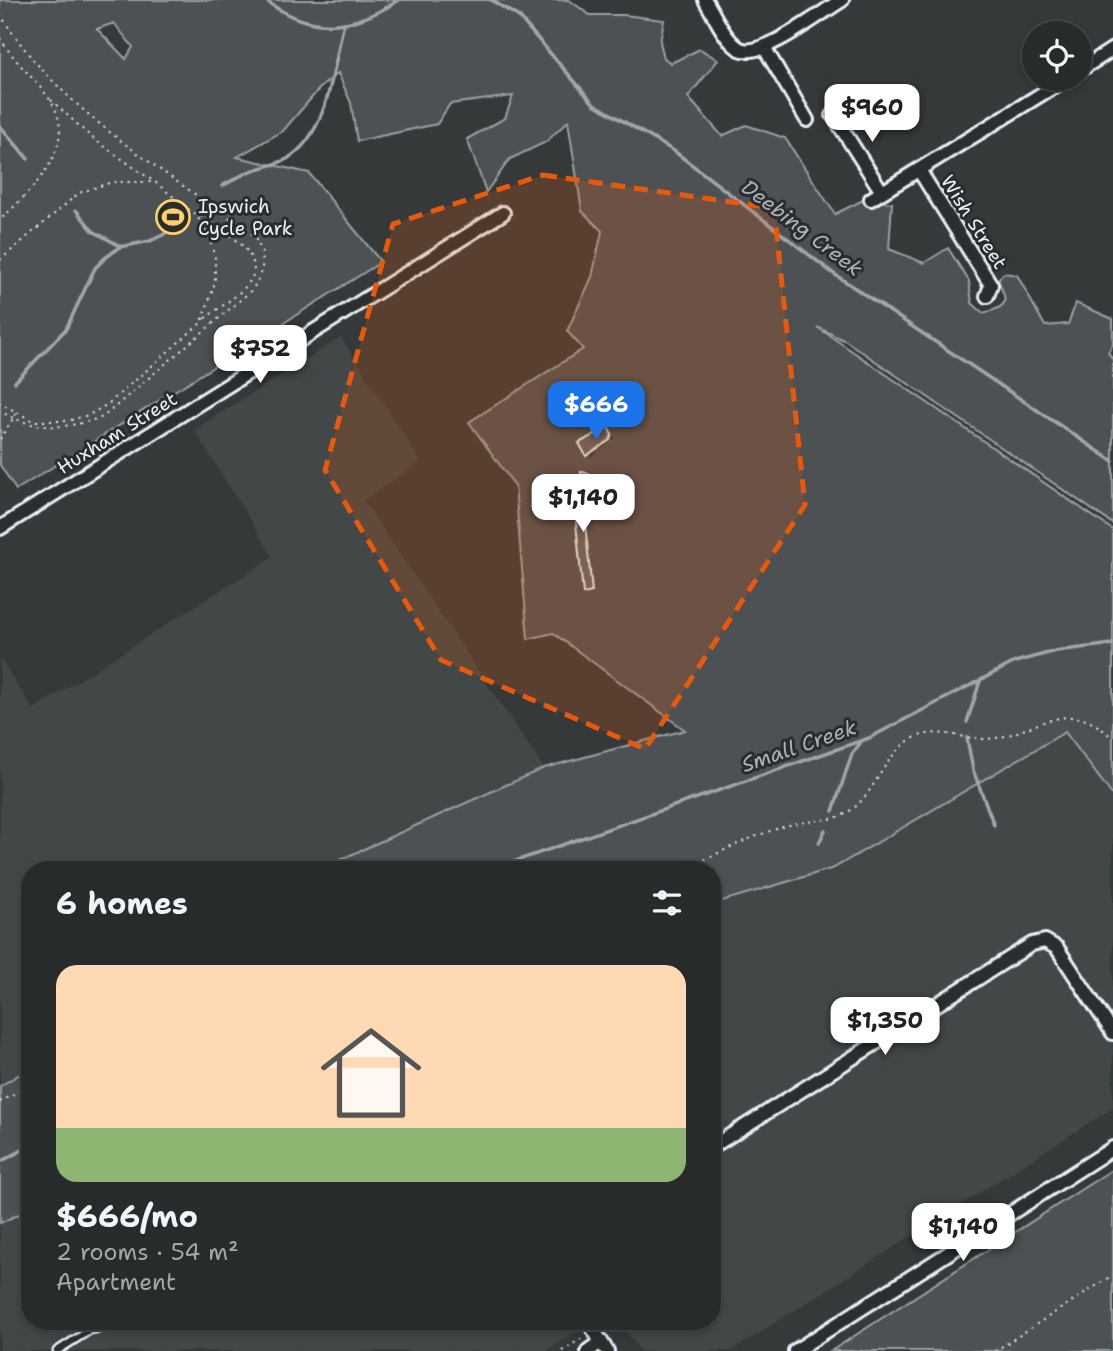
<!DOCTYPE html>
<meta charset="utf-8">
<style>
body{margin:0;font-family:"Shantell Sans",sans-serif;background:#343738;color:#f1f3f6;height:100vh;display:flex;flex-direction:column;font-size:26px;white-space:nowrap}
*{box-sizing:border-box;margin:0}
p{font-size:23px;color:#a5a7a9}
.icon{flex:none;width:38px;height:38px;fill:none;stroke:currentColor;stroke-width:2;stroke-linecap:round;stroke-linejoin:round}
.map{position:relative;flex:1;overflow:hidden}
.details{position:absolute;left:21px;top:861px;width:700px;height:469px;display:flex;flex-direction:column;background:#282b2c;border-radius:28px;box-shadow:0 4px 10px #0003,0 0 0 2px #444748}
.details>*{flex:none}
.fabs{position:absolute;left:1022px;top:21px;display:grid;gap:14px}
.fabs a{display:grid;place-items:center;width:70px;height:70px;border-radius:50%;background:#282b2c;box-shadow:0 4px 10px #0003,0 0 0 2px #444748;font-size:35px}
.price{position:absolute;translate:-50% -60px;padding:0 16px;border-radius:14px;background:#fff;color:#222;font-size:23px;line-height:46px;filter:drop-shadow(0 2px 4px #0008)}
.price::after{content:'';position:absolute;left:50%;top:42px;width:21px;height:16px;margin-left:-10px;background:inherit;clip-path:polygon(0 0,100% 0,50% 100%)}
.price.current{background:#1a73e8;color:#fff}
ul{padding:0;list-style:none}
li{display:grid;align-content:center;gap:14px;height:371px;padding:0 35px}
li span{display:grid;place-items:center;height:217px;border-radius:21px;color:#555}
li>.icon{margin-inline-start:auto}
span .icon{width:126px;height:126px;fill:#fffc;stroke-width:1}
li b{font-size:30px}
h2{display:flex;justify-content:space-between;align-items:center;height:84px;padding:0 35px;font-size:30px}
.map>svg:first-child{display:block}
.built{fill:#424647}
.green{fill:#4d5152;stroke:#9aa1a5;stroke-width:2;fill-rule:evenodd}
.shadow{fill:#0007}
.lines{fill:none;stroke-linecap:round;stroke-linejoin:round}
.stream{stroke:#a0a7ac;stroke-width:3.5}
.building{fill:#5f6365;stroke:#e8f1f8;stroke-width:2}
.service-casing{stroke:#e8f1f8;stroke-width:11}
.minor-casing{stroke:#e8f1f8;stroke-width:18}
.path{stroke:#e8f1f8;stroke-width:2;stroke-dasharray:2 5;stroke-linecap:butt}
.service{stroke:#2a2d2e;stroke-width:6}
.minor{stroke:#2a2d2e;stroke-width:12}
.marked{fill:#e8590c;fill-opacity:0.2;stroke:#e8590c;stroke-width:5;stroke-dasharray:14 9;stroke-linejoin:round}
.labels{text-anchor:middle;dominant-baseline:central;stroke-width:6;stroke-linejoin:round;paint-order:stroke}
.poi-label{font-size:19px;fill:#e8f1f8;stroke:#2a2d2e;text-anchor:start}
.street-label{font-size:19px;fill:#e8f1f8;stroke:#2a2d2e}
.water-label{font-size:21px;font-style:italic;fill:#acb3b8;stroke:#2a2d2e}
</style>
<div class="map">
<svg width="1113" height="1351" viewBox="0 0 1113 1351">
<rect width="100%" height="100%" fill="#35393a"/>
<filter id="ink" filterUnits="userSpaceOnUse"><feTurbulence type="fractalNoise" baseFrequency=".0143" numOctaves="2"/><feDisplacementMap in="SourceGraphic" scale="14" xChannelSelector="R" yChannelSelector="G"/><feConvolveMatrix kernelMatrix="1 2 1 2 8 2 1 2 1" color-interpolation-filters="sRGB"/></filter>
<g filter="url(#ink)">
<g class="built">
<polygon points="341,337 421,462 363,500 544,768 317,870 30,870 30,1068 0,1086 0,658 33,709 273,557 194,430"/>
<polygon points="1065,732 1113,796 1113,1108 731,1351 640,1351 619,1321 712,1321 712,904 835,868"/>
<polygon points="30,1209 30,1321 593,1321 545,1351 0,1351 0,1223"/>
</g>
<g class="green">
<path d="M0,0h569l21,15h34l40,5 -4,22 4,16 7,5 29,-14 18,11 -30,37 34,39 24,-11 39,13 50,76 28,-14 29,3 -3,46 35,14 24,-15 21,33 3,22 11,10c29,-7 23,-12 15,-34l6,-6 13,2 28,51 23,-2 8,-21 37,16v25l-5,8 5,8v164l-267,-183 -29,-14 296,203v266l-48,-64 -231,136 -122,36v-34h-395l227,-102 141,-38 -132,-97 -25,6 -13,-153 -46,-64 114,-73 -16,-18 25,-54 10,-46 -20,-20 -14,-90 -22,21 -36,17 -24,33 -19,-53 38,-21 8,-22 -63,8 -13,20 -80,17 -6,-38 -13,-30 -19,16 -36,42 -46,26 72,16 72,89 -365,228 -16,-25zM114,23l19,24 -7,12 -29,-30z"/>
<polygon points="30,1068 30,1209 0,1223 0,1086"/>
<polygon points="1113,1169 1113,1351 831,1351"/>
</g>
<g class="shadow">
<polygon points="608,429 615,438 590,457 587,455"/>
<polygon points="589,475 585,525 592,592 586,593 578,544"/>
</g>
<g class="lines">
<g class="stream">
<path d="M265,0c46,35 88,30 134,0"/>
<polyline points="491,0 519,17 594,104 674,151 834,274 1113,461"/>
<polyline points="0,126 28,159"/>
<path d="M222,186c8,-4 16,-9 24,-13 13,-6 28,-7 41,-14 42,-25 46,-92 57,-136"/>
<polyline points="76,210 93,231 120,246"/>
<polyline points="15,382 66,329 95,268 105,258 120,247 150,241 163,235 179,221"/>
<polyline points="967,722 980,681"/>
<polyline points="967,738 973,770 994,825"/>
<polyline points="833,811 852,754 861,742"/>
<polyline points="819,843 825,830"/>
<polyline points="490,870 869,738 1015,662 1056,651 1113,644"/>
<polyline points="0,1162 30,1146"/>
</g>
</g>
<g class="building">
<polygon points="608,427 612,435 610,440 586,456 579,443"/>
<polygon points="581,472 589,473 585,523 592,592 583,594 576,523"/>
</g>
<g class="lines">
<g class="service-casing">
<g id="service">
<polyline points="238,1321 254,1321"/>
<polyline points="57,1351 90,1330 145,1321"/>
</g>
</g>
<g class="minor-casing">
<g id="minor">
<path d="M705,0c9,14 20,41 35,49 21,10 82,-37 102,-49"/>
<polyline points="764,47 807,120"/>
<polyline points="1080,70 1113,49"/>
<polyline points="833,115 882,192"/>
<polyline points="919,170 991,285 987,296"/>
<polyline points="871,199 1066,79"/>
<polyline points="0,528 503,213"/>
<polyline points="712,1147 1032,944 1045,941 1057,948 1113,1033"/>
<polyline points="588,1321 607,1351"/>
<polyline points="588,1351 601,1342"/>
<polyline points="795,1351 1113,1148"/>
</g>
</g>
<g class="path">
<path d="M0,14c60,97 162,155 252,220 15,20 13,36 0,56l-149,127c-37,12 -68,15 -103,-6"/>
<path d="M0,38c13,22 33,39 48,59 35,47 -16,93 -48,123"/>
<polyline points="51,100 91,137 153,181"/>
<path d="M195,212c21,14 80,43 51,74 -12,13 -29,23 -43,34"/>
<polyline points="0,260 79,193 112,182 155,182 197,216 209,237 215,258 215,282 202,322 108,404 89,415 67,421 33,421 0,403"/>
<polyline points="0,439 16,414"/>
<path d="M686,870c34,-19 70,-36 107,-46 17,-4 36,-2 52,-10 29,-16 36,-54 62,-72 25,-17 50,-4 77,-3 31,0 57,-22 87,-22 18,1 29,10 42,21"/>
<polyline points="0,1102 30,1084"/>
<polyline points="562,1351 584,1337"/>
<polyline points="995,1351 1113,1275"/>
</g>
<use href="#service" class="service"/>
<use href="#minor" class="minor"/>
</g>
</g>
<path class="marked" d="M543,175l231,33 31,297 -160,244 -204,-89 -116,-190 68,-246z"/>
<defs>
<g id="stadium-ring" transform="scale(1.75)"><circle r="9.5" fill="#2a2d2e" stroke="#ffd166" stroke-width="1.5"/><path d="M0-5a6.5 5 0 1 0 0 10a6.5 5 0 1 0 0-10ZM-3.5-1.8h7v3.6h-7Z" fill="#ffd166"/></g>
</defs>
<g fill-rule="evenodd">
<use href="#stadium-ring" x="173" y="217"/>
</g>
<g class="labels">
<g class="poi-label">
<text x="198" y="206">Ipswich<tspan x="198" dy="22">Cycle Park</tspan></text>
</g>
<g class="street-label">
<text transform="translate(974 222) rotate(58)">Wish Street</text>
<text transform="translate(117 433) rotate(-32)">Huxham Street</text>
</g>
<g class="water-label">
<text transform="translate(802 228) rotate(37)">Deebing Creek</text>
<text transform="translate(799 746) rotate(-19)">Small Creek</text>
</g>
</g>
</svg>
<div class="fabs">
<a><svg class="icon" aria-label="locate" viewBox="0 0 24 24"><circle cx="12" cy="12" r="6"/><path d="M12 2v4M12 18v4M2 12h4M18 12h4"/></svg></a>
</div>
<b class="price" style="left:872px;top:144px">$960</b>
<b class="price" style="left:260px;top:385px">$752</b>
<b class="price current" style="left:596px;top:441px">$666</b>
<b class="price" style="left:583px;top:534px">$1,140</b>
<b class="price" style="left:885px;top:1057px">$1,350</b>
<b class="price" style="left:963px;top:1263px">$1,140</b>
<section class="details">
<h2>6 homes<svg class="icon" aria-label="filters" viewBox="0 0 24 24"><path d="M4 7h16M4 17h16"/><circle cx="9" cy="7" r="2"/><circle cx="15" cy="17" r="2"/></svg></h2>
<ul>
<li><span style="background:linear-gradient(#ffd9b3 75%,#8fb573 0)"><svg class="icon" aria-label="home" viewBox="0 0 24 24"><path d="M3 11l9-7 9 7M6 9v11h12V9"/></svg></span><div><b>$666/mo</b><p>2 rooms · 54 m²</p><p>Apartment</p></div></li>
</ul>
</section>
</div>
